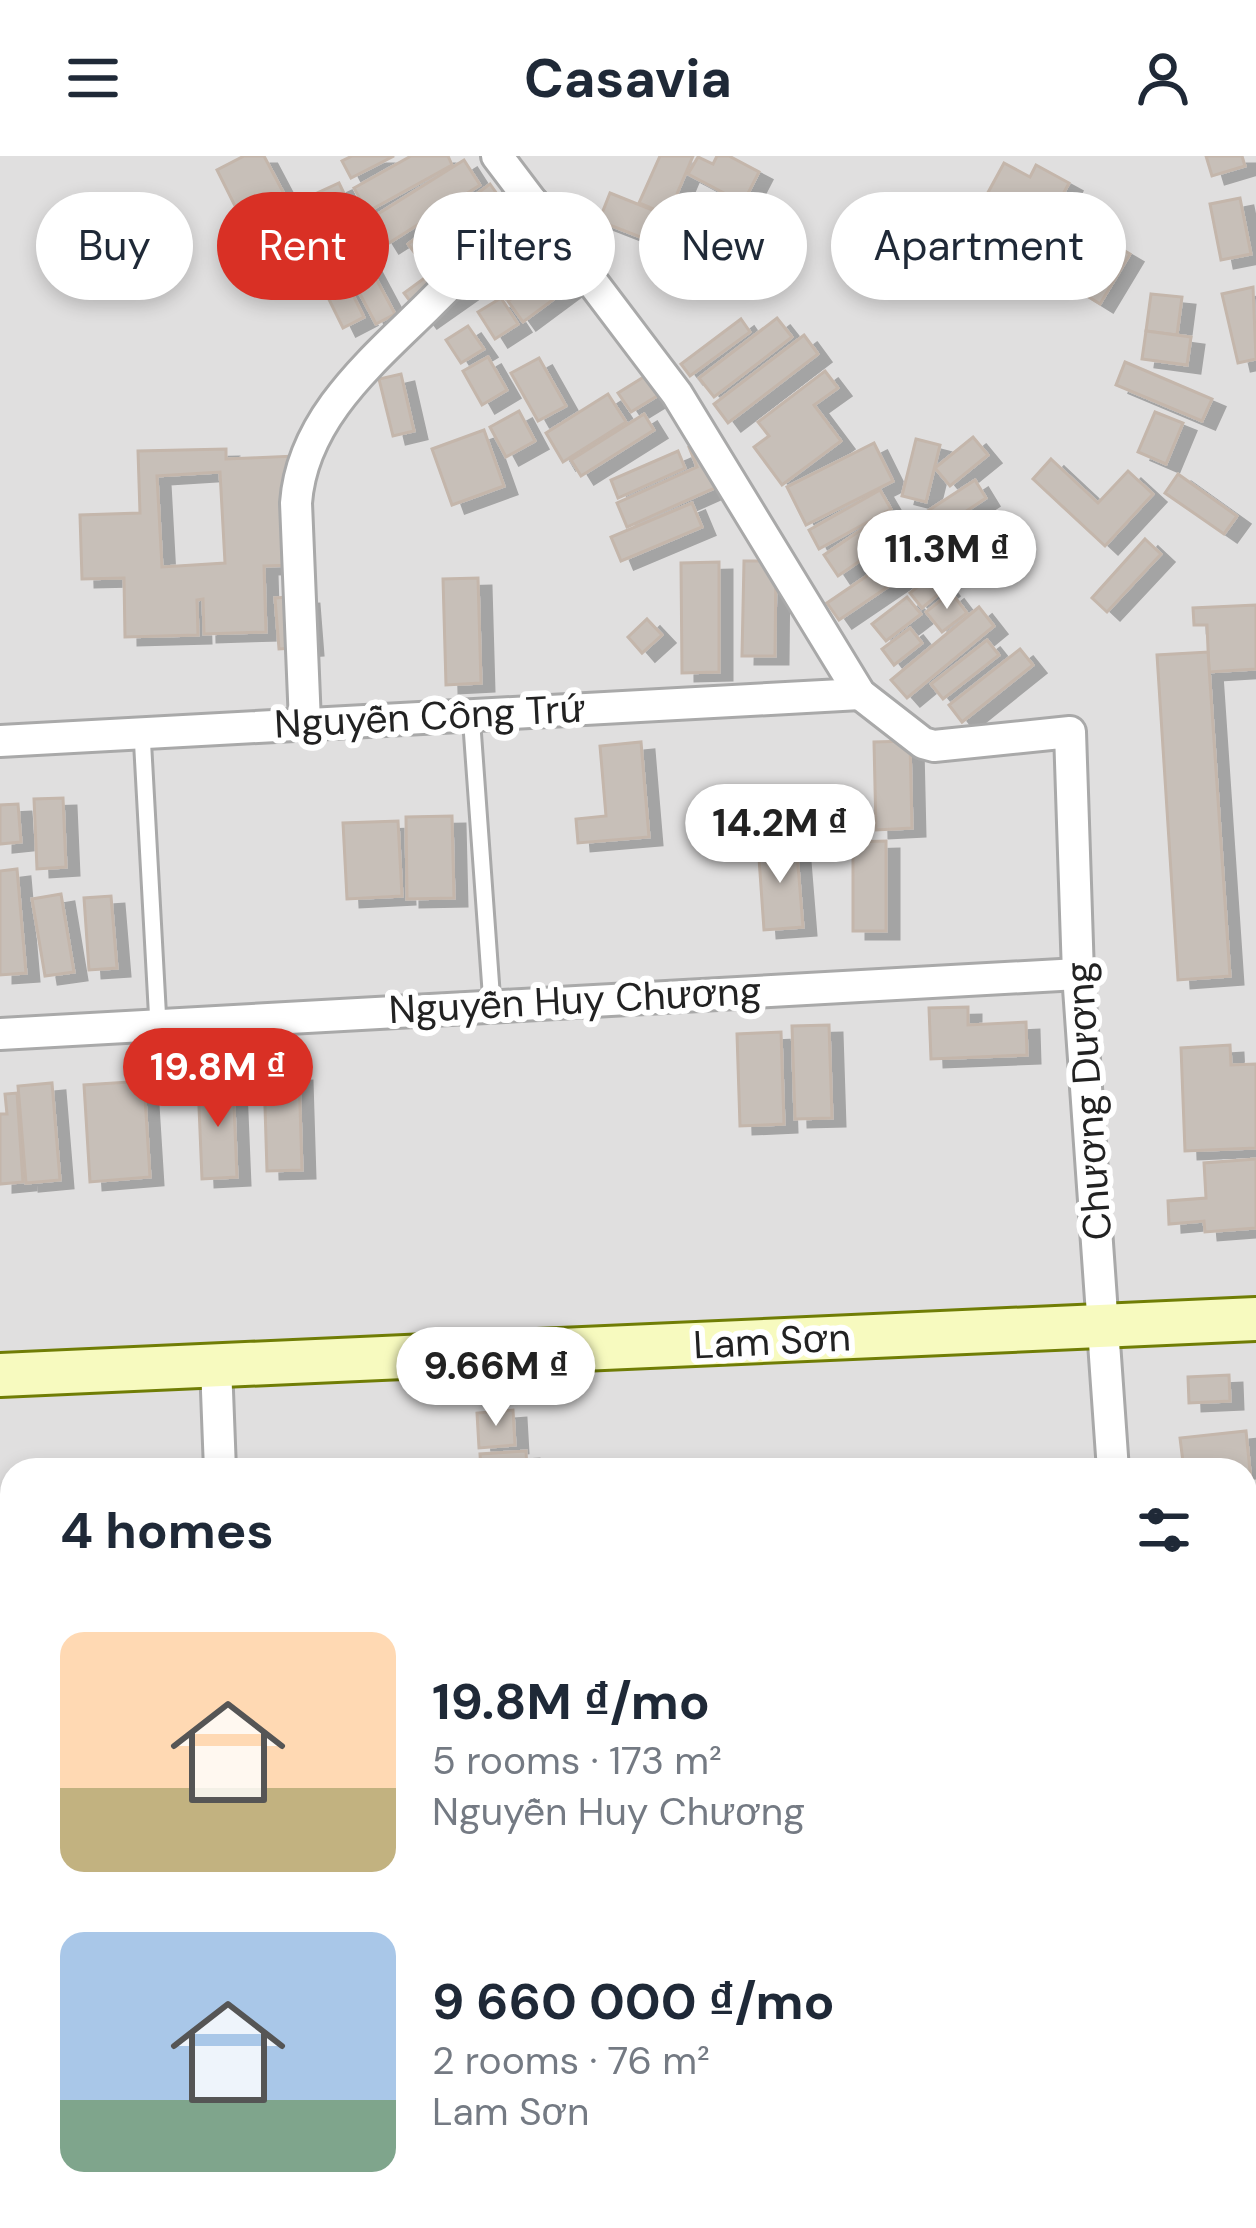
<!DOCTYPE html>
<meta charset="utf-8">
<style>
body{margin:0;font-family:"DM Sans",sans-serif;background:#f6f6f7;color:#1f2937;height:100vh;display:flex;flex-direction:column;font-size:45px;white-space:nowrap}
*{box-sizing:border-box;margin:0}
p{font-size:39px;color:#747a83}
.icon{flex:none;width:66px;height:66px;fill:none;stroke:currentColor;stroke-width:2;stroke-linecap:round;stroke-linejoin:round}
.map{position:relative;flex:1;overflow:hidden}
.side{position:absolute;left:0px;top:1302px;width:1257px;height:771px;display:flex;flex-direction:column;background:#fff;border-radius:36px 36px 0 0;box-shadow:0 6px 18px #0003}
.side>*{flex:none}
.hud{position:absolute;left:36px;top:36px;width:1185px;height:108px;display:flex;gap:24px}
.price{position:absolute;translate:-50% -102px;padding:0 27px;border-radius:42px;background:#fff;color:#222;font-size:39px;line-height:78px;filter:drop-shadow(0 3px 6px #0008)}
.price::after{content:'';position:absolute;left:50%;top:72px;width:36px;height:27px;margin-left:-18px;background:inherit;clip-path:polygon(0 0,100% 0,50% 100%)}
.price.active{background:#d93025;color:#fff}
ul{padding:0;list-style:none}
li{display:flex;align-items:center;gap:36px;height:300px;padding:0 60px}
li span{display:grid;place-items:center;flex:none;width:336px;height:240px;border-radius:24px;color:#555}
li>.icon{margin-inline-start:auto}
span .icon{width:144px;height:144px;fill:#fffc;stroke-width:1}
li b{font-size:51px}
h2{display:flex;justify-content:space-between;align-items:center;height:144px;padding:0 60px;font-size:51px}
.pill{padding:0 42px;border-radius:54px;background:#fff;box-shadow:0 6px 18px #0003;font-size:42px;line-height:108px}
.pill.active{background:#d93025;color:#fff}
header{display:flex;justify-content:space-between;align-items:center;height:156px;padding:0 60px;background:#fff;font-size:54px;font-weight:700}
.map>svg:first-child{display:block}
.residential{fill:#e0dfdf;fill-rule:evenodd}
.building{fill:#c7bfb8;stroke:#c4b6ab;stroke-width:3;fill-rule:evenodd;filter:url(#shadow)}
.lines{fill:none;stroke-linecap:round;stroke-linejoin:round}
.lane-casing{stroke:#a9a9a9;stroke-width:21}
.street-casing{stroke:#a9a9a9;stroke-width:36}
.secondary-casing{stroke:#707d05;stroke-width:48}
.lane{stroke:#fff;stroke-width:15}
.street{stroke:#fff;stroke-width:30}
.secondary{stroke:#f7fabf;stroke-width:42}
.labels{text-anchor:middle;dominant-baseline:central;stroke-width:12;stroke-linejoin:round;paint-order:stroke}
.street-label{font-size:39px;fill:#222;stroke:#fff}
</style>
<header><svg class="icon" aria-label="menu" viewBox="0 0 24 24"><path d="M4 6h16M4 12h16M4 18h16"/></svg>Casavia<svg class="icon" aria-label="person" viewBox="0 0 24 24"><circle cx="12" cy="8" r="4"/><path d="M4 21q1-7 8-7t8 7"/></svg></header>
<div class="map">
<svg width="1256" height="2072" viewBox="0 0 1256 2072">
<defs>
<filter id="shadow"><feDropShadow dx="13" dy="8" stdDeviation="0" flood-color="#0004"/></filter>
</defs>
<rect width="100%" height="100%" fill="#f2efe9"/>
<path class="residential" d="M0,0h1256v2072h-1256zM12,1314h1233v747h-1233z"/>
<g class="building">
<polygon points="244,0 264,0 291,51 247,74 217,14"/>
<polygon points="352,0 394,0 351,22 342,5"/>
<polygon points="411,0 448,0 452,9 367,56 354,32"/>
<polygon points="660,0 693,0 668,59 639,47"/>
<polygon points="717,0 729,0 759,16 743,47 688,18 698,1 713,8"/>
<polygon points="1206,0 1242,0 1245,10 1212,20"/>
<polygon points="464,4 480,29 386,89 370,63"/>
<polygon points="1004,7 1030,21 1036,9 1069,27 1044,74 985,42"/>
<polygon points="339,27 368,87 344,99 315,38"/>
<polygon points="490,28 509,55 428,115 408,88"/>
<polygon points="610,37 695,71 684,98 599,65"/>
<polygon points="1240,42 1251,98 1221,104 1210,48"/>
<polygon points="1073,67 1098,79 1076,129 1050,117"/>
<polygon points="1106,84 1130,98 1100,148 1076,133"/>
<polygon points="532,88 550,111 506,143 489,120"/>
<polygon points="460,96 481,124 424,164 404,137"/>
<polygon points="332,97 364,161 343,172 311,107"/>
<polygon points="364,100 395,158 376,168 345,110"/>
<polygon points="571,100 585,120 523,166 508,145"/>
<polygon points="1253,131 1256,203 1238,207 1222,138"/>
<polygon points="1151,138 1182,141 1177,179 1146,175"/>
<polygon points="501,142 518,168 495,183 478,156"/>
<polygon points="777,162 792,181 714,241 699,222"/>
<polygon points="741,163 750,176 690,220 681,208"/>
<polygon points="468,170 484,193 461,207 446,184"/>
<polygon points="1146,175 1191,181 1187,209 1142,203"/>
<polygon points="804,179 818,198 728,267 714,248"/>
<polygon points="488,201 507,234 482,249 463,215"/>
<polygon points="539,202 566,250 538,265 511,217"/>
<polygon points="1125,206 1212,243 1202,265 1116,229"/>
<polygon points="825,215 838,232 814,249 841,285 782,329 754,291 769,280 758,266"/>
<polygon points="650,217 662,237 631,256 618,237"/>
<polygon points="401,218 414,275 393,280 379,223"/>
<polygon points="608,238 626,266 563,306 546,277"/>
<polygon points="519,255 535,285 506,301 490,271"/>
<polygon points="1155,256 1183,267 1166,308 1138,296"/>
<polygon points="644,258 654,274 581,320 571,304"/>
<polygon points="484,274 504,330 452,349 432,293"/>
<polygon points="973,281 988,299 950,330 935,312"/>
<polygon points="709,282 728,326 627,371 617,347 697,311 689,291"/>
<polygon points="916,283 940,289 926,346 902,340"/>
<polygon points="874,287 893,325 806,369 787,331"/>
<path d="M226,293v10l69,-3 3,109 -34,1 2,66 -62,2 -1,-35 -6,1 1,35 -73,2 -1,-59 -42,1 -2,-64 60,-2 -2,-62zM220,316l5,91 -63,4 -5,-91z"/>
<polygon points="678,295 685,312 618,342 611,324"/>
<polygon points="1051,303 1098,347 1128,315 1153,338 1105,390 1033,323"/>
<polygon points="1178,318 1237,360 1224,378 1165,337"/>
<polygon points="975,324 986,342 932,378 920,360"/>
<polygon points="880,334 891,353 819,393 809,374"/>
<polygon points="692,347 702,371 621,405 611,381"/>
<polygon points="880,361 893,382 838,420 824,399"/>
<polygon points="1145,383 1161,398 1107,456 1092,442"/>
<polygon points="899,398 911,415 839,464 827,447"/>
<polygon points="744,405 776,405 775,500 742,500"/>
<polygon points="719,406 719,516 682,517 681,407"/>
<polygon points="934,417 946,432 922,452 910,437"/>
<polygon points="478,422 481,527 446,529 443,423"/>
<polygon points="951,436 967,457 942,476 926,456"/>
<polygon points="306,440 310,491 279,493 275,442"/>
<polygon points="907,441 921,458 886,485 872,468"/>
<polygon points="1256,449 1256,513 1209,516 1207,469 1194,469 1193,452"/>
<polygon points="979,451 994,470 907,542 891,524"/>
<polygon points="647,463 662,479 642,497 628,481"/>
<polygon points="910,472 922,487 894,509 882,493"/>
<polygon points="987,484 999,499 943,543 931,528"/>
<polygon points="1020,493 1033,509 962,566 949,549"/>
<polygon points="1208,496 1230,820 1178,824 1157,499"/>
<polygon points="910,585 912,672 876,674 874,586"/>
<polygon points="641,586 649,681 578,687 576,663 606,660 600,590"/>
<polygon points="63,642 66,711 37,713 34,643"/>
<polygon points="18,648 21,686 0,688 0,649"/>
<polygon points="452,660 454,742 407,743 406,661"/>
<polygon points="398,665 402,740 347,743 343,667"/>
<polygon points="796,685 803,771 764,774 758,688"/>
<polygon points="886,685 886,775 853,775 853,686"/>
<polygon points="17,713 26,817 0,819 0,715"/>
<polygon points="61,738 74,816 45,820 32,743"/>
<polygon points="111,740 117,812 89,814 84,742"/>
<polygon points="968,851 968,869 1026,866 1027,899 931,903 929,852"/>
<polygon points="829,869 832,962 795,963 792,870"/>
<polygon points="781,876 784,968 740,970 737,878"/>
<polygon points="1230,889 1231,909 1256,908 1256,992 1185,995 1181,892"/>
<polygon points="299,917 302,1014 267,1015 264,919"/>
<polygon points="144,925 150,1021 90,1026 84,929"/>
<polygon points="233,925 237,1021 202,1023 198,927"/>
<polygon points="52,927 60,1024 26,1027 18,930"/>
<polygon points="17,937 23,1026 0,1028 0,958 7,958 5,938"/>
<polygon points="1256,1003 1256,1072 1205,1076 1204,1065 1169,1068 1168,1045 1206,1042 1204,1007"/>
<polygon points="1229,1219 1230,1245 1189,1247 1188,1221"/>
<polygon points="513,1254 515,1289 479,1292 477,1257"/>
<polygon points="1246,1275 1251,1325 1245,1326 1245,1314 1184,1314 1180,1282"/>
<polygon points="526,1295 527,1314 481,1314 480,1298"/>
<polygon points="1256,1376 1256,1442 1245,1444 1245,1377"/>
</g>
<g class="lines">
<g class="lane-casing">
<g id="lane">
<polyline points="471,557 492,848"/>
<polyline points="142,577 158,868"/>
</g>
</g>
<g class="street-casing">
<g id="street">
<polyline points="497,0 677,238 860,538 923,587 934,590 1070,576 1078,818 1113,1314"/>
<path d="M305,567l-9,-220c6,-84 75,-141 131,-196 35,-35 71,-70 106,-104"/>
<polyline points="0,585 860,538"/>
<polyline points="0,878 1078,818"/>
<polyline points="216,1209 220,1314"/>
<polyline points="1245,1504 1256,1503"/>
<polyline points="1245,1757 1256,1757"/>
<polyline points="251,2061 251,2072"/>
<polyline points="1165,2061 1166,2072"/>
</g>
</g>
<g class="secondary-casing">
<polyline id="secondary" points="0,1219 1256,1163"/>
</g>
<use href="#lane" class="lane"/>
<use href="#street" class="street"/>
<use href="#secondary" class="secondary"/>
</g>
<g class="labels">
<g class="street-label">
<text transform="translate(430 560) rotate(-3)">Nguyễn Công Trứ</text>
<text transform="translate(575 844) rotate(-3)">Nguyễn Huy Chương</text>
<text transform="translate(1088 945) rotate(-94)">Chương Dương</text>
<text transform="translate(772 1185) rotate(-3)">Lam Sơn</text>
</g>
</g>
</svg>
<b class="price" style="left:947px;top:456px">11.3M ₫</b>
<b class="price" style="left:780px;top:730px">14.2M ₫</b>
<b class="price active" style="left:218px;top:974px">19.8M ₫</b>
<b class="price" style="left:496px;top:1273px">9.66M ₫</b>
<div class="hud">
<a class="pill">Buy</a>
<a class="pill active">Rent</a>
<a class="pill">Filters</a>
<a class="pill">New</a>
<a class="pill">Apartment</a>
</div>
<section class="side">
<h2>4 homes<svg class="icon" aria-label="filters" viewBox="0 0 24 24"><path d="M4 7h16M4 17h16"/><circle cx="9" cy="7" r="2"/><circle cx="15" cy="17" r="2"/></svg></h2>
<ul>
<li><span style="background:linear-gradient(#ffd9b3 65%,#c2b280 0)"><svg class="icon" aria-label="home" viewBox="0 0 24 24"><path d="M3 11l9-7 9 7M6 9v11h12V9"/></svg></span><div><b>19.8M ₫/mo</b><p>5 rooms · 173 m²</p><p>Nguyễn Huy Chương</p></div></li>
<li><span style="background:linear-gradient(#a9c7e8 70%,#7fa58c 0)"><svg class="icon" aria-label="home" viewBox="0 0 24 24"><path d="M3 11l9-7 9 7M6 9v11h12V9"/></svg></span><div><b>9 660 000 ₫/mo</b><p>2 rooms · 76 m²</p><p>Lam Sơn</p></div></li>
</ul>
</section>
</div>
